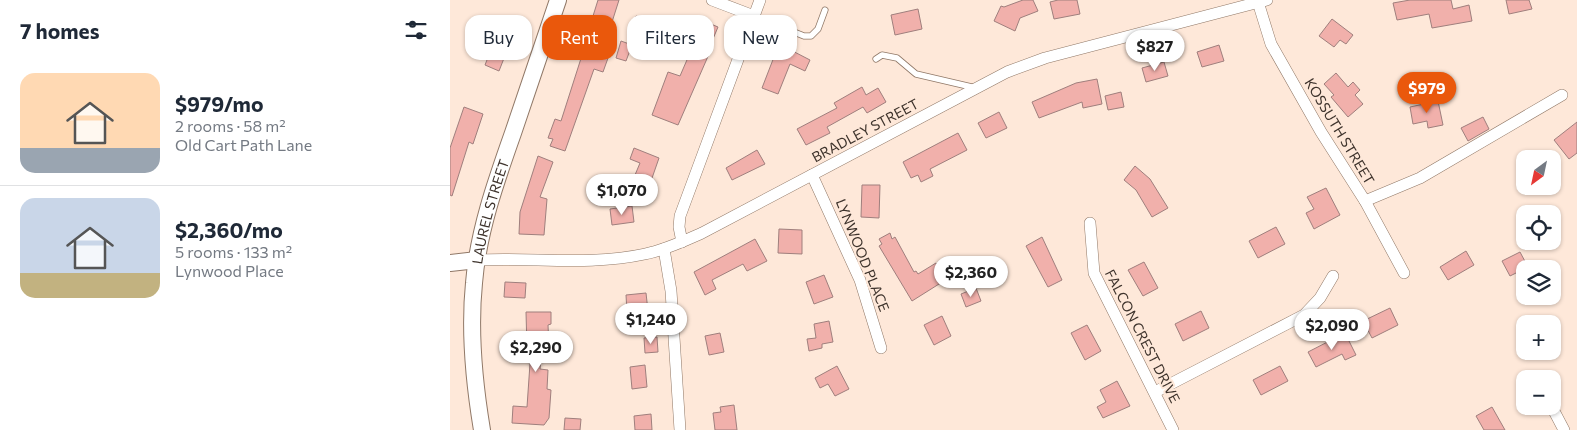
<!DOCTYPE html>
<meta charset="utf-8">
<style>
body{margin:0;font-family:Commissioner,sans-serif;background:#f2f2f3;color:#1f2937;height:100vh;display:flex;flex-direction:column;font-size:19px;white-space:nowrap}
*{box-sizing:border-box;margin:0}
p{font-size:16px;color:#747a83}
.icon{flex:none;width:28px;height:28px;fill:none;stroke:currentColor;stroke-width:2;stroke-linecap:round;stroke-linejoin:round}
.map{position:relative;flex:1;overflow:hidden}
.details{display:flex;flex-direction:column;background:#fff;width:450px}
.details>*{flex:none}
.top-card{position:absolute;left:15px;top:15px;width:475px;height:45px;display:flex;gap:10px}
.needle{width:32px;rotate:213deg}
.fabs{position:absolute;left:1066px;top:150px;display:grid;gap:10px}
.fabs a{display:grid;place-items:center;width:45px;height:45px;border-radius:10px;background:#fff;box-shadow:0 1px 4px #0004;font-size:25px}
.price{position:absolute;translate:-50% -42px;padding:0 11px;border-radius:18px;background:#fff;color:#222;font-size:16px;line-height:32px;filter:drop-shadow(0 1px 2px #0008)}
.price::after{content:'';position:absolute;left:50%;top:30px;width:15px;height:11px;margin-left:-8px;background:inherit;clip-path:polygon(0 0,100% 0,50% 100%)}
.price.active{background:#ea580c;color:#fff}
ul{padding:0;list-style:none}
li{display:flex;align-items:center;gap:15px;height:125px;padding:0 20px}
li+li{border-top:1px solid #e0e1e3}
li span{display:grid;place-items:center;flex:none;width:140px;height:100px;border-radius:15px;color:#555}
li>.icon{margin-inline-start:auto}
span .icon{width:60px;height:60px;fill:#fffc;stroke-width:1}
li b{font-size:21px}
h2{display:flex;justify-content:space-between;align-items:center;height:60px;padding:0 20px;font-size:21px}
.tag{padding:0 18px;border-radius:15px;background:#fff;box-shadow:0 1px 4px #0004;font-size:18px;line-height:45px}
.tag.active{background:#ea580c;color:#fff}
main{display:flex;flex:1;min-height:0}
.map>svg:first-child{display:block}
.building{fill:#f1b0ab;stroke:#9f7f7d}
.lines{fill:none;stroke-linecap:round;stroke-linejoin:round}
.lane-casing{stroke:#907867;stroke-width:7}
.street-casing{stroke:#907867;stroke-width:12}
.secondary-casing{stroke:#907867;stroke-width:18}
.lane{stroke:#fff;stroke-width:5.5}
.street{stroke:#fff;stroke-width:11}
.secondary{stroke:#fff;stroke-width:16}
.labels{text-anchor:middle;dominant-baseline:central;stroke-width:4;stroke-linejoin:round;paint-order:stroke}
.street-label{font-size:14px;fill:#3e332c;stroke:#fee8d9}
</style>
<main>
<section class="details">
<h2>7 homes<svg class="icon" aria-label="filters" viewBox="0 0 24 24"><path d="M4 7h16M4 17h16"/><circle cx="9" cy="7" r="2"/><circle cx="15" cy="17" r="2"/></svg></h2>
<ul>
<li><span style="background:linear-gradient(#ffd9b3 75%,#9aa5b1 0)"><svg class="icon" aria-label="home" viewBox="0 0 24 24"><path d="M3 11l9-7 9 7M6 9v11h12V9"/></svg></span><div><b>$979/mo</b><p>2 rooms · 58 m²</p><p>Old Cart Path Lane</p></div></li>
<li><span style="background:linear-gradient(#c9d6e8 75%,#c2b280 0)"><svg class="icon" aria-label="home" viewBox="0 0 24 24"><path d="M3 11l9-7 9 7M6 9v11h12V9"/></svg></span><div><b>$2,360/mo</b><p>5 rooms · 133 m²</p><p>Lynwood Place</p></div></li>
</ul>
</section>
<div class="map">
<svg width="1127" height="430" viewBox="0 0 1127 430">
<rect width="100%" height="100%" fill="#fee8d9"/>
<g class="building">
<polygon points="148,0 169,0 162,22 143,16"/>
<polygon points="573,0 583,0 588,11 570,18 565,31 544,21 551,6 554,7"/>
<polygon points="608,0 627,0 630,14 604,19 600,2"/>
<polygon points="960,0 1001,0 1003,9 1019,5 1022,21 982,28 979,14 947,20 943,3"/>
<polygon points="1056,0 1079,0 1082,9 1059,14"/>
<polygon points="468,9 472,29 445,35 441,15"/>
<polygon points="186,16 198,20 194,33 182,29"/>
<polygon points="244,17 268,27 257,53 259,54 228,125 202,115 218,72 230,76 246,39 237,35"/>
<polygon points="882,19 903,35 896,44 890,40 884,47 869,36"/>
<polygon points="171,41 182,45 176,61 166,58"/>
<polygon points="44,42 58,48 49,71 35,65"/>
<polygon points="329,44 360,60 355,71 340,64 328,94 312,88"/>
<polygon points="769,45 774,61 752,67 747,52"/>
<polygon points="134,49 158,58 153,72 144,69 115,151 100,146 103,139 98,138 105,119 111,121"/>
<polygon points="714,62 718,76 696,82 692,68"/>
<polygon points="886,73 898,87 903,82 910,90 905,95 913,104 898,117 881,97 884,95 874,84"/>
<polygon points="647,79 652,104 633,108 632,102 589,118 582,102 626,83"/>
<polygon points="412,87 416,95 428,88 436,102 417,113 413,107 377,127 380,133 356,145 347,129 387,108 384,103"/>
<polygon points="671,92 674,107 658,110 655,96"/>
<polygon points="988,101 993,125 978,128 977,121 963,124 960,107"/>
<polygon points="14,107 33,114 23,144 19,142 2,196 0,195 0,148"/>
<polygon points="549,112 557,128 536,138 528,123"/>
<polygon points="1033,117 1039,129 1018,141 1011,128"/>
<polygon points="1127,122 1127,153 1119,159 1104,140"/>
<polygon points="508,133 517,150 480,169 483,176 471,182 468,175 461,178 453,162"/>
<polygon points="184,148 209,158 201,181 185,175 190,163 180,159"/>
<polygon points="307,150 315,164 282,180 276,168"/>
<polygon points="88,156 103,162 90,197 97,199 94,235 69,234 70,212"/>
<polygon points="685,166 700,179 718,208 702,217 686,190 674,180"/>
<polygon points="412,185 430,185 429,218 411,217"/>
<polygon points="876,188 890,215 864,229 856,213 864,209 857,197"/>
<polygon points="182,206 184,222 162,225 160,209"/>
<polygon points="826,227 835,244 808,258 799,241"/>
<polygon points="329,229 352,230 352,254 328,253"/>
<polygon points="440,233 442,239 445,237 464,272 466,271 468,274 486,263 497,279 462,301 429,246 432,244 429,239"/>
<polygon points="592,237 612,280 598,287 576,246"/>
<polygon points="305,239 317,261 297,271 293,264 262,280 266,289 255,295 244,272"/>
<polygon points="1016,251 1024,265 998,280 990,267"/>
<polygon points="1070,252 1078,267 1060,276 1052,261"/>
<polygon points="694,262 708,288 693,296 678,270"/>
<polygon points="374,275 383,297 364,304 356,282"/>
<polygon points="55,282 76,283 75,298 54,297"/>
<polygon points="526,288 531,301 516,307 511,294"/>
<polygon points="196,293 198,311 177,312 176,295"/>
<polygon points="940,308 948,325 922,338 913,321"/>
<polygon points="751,311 759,328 733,341 725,324"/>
<polygon points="76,312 101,312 101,324 98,325 99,348 92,349 90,369 98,370 97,389 101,390 99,418 94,425 62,423 63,406 77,407 81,349 77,349"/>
<polygon points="492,316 501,336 484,345 474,325"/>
<polygon points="379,321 383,342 372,344 372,348 359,351 357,339 366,338 364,324"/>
<polygon points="637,325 651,351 635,360 621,333"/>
<polygon points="270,333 274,352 259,355 255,336"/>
<polygon points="895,333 906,355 895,360 892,354 866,367 858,352"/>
<polygon points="207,337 208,352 195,353 194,338"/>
<polygon points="195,365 197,387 182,389 180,367"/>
<polygon points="387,366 399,389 385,396 378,384 370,388 365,378"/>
<polygon points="830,366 838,381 811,395 803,380"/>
<polygon points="667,381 680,406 653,418 647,407 656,402 650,390"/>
<polygon points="284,405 287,430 265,430 263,413 271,412 270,407"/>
<polygon points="1042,407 1055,430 1034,430 1026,416"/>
<polygon points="201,414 202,430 185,430 184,416"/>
<polygon points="115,418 131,419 130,430 114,430"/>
</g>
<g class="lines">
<g class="lane-casing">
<g id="lane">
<polyline points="304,16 354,36 361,36 368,29 375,10"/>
<polyline points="426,59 432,55 447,58 466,74 526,88"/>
</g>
</g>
<g class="street-casing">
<g id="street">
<polyline points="262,0 304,16"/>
<polyline points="808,2 821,44 871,132 915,201 954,273"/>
<polyline points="362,175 410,280 431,348"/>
<polyline points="915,201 970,178 1112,95"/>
<polyline points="640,223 644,273 723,430"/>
<polyline points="232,242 229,227 230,216 310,0"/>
<polyline points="214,249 221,291 230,430"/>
<path d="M27,260c56,-3 113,6 168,-6 20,-4 39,-13 57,-21l305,-161 38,-14 222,-58"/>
<polyline points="705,392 854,315 870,298 883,276"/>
<polyline points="1104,411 1114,430"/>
</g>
</g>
<g class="secondary-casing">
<g id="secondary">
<polyline points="0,263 27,260"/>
<path id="s1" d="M32,430c-8,-48 -13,-98 -8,-147 4,-51 22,-102 39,-150 15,-44 30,-89 45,-133"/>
</g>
</g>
<use href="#lane" class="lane"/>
<use href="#street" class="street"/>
<use href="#secondary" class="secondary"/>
</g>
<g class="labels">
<g class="street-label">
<text transform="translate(415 130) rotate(-28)">BRADLEY STREET</text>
<text transform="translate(890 131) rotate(59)">KOSSUTH STREET</text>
<text stroke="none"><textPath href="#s1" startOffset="221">LAUREL STREET</textPath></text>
<text transform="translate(413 255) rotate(68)">LYNWOOD PLACE</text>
<text transform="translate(693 336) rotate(63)">FALCON CREST DRIVE</text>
</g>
</g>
</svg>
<div class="fabs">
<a><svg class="needle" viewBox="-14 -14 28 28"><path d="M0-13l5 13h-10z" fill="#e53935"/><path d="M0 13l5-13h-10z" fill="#747a83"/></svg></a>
<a><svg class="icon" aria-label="locate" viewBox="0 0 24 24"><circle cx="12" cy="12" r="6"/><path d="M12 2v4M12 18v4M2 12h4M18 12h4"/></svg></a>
<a><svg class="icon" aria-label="layers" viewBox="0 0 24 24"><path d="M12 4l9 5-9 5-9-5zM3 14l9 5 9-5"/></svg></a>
<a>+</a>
<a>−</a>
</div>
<b class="price" style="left:705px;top:72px">$827</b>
<b class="price active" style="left:977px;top:114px">$979</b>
<b class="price" style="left:172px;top:216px">$1,070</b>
<b class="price" style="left:521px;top:298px">$2,360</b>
<b class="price" style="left:201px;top:345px">$1,240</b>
<b class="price" style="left:882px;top:351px">$2,090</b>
<b class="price" style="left:86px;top:373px">$2,290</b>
<div class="top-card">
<a class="tag">Buy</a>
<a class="tag active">Rent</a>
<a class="tag">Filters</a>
<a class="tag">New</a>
</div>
</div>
</main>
